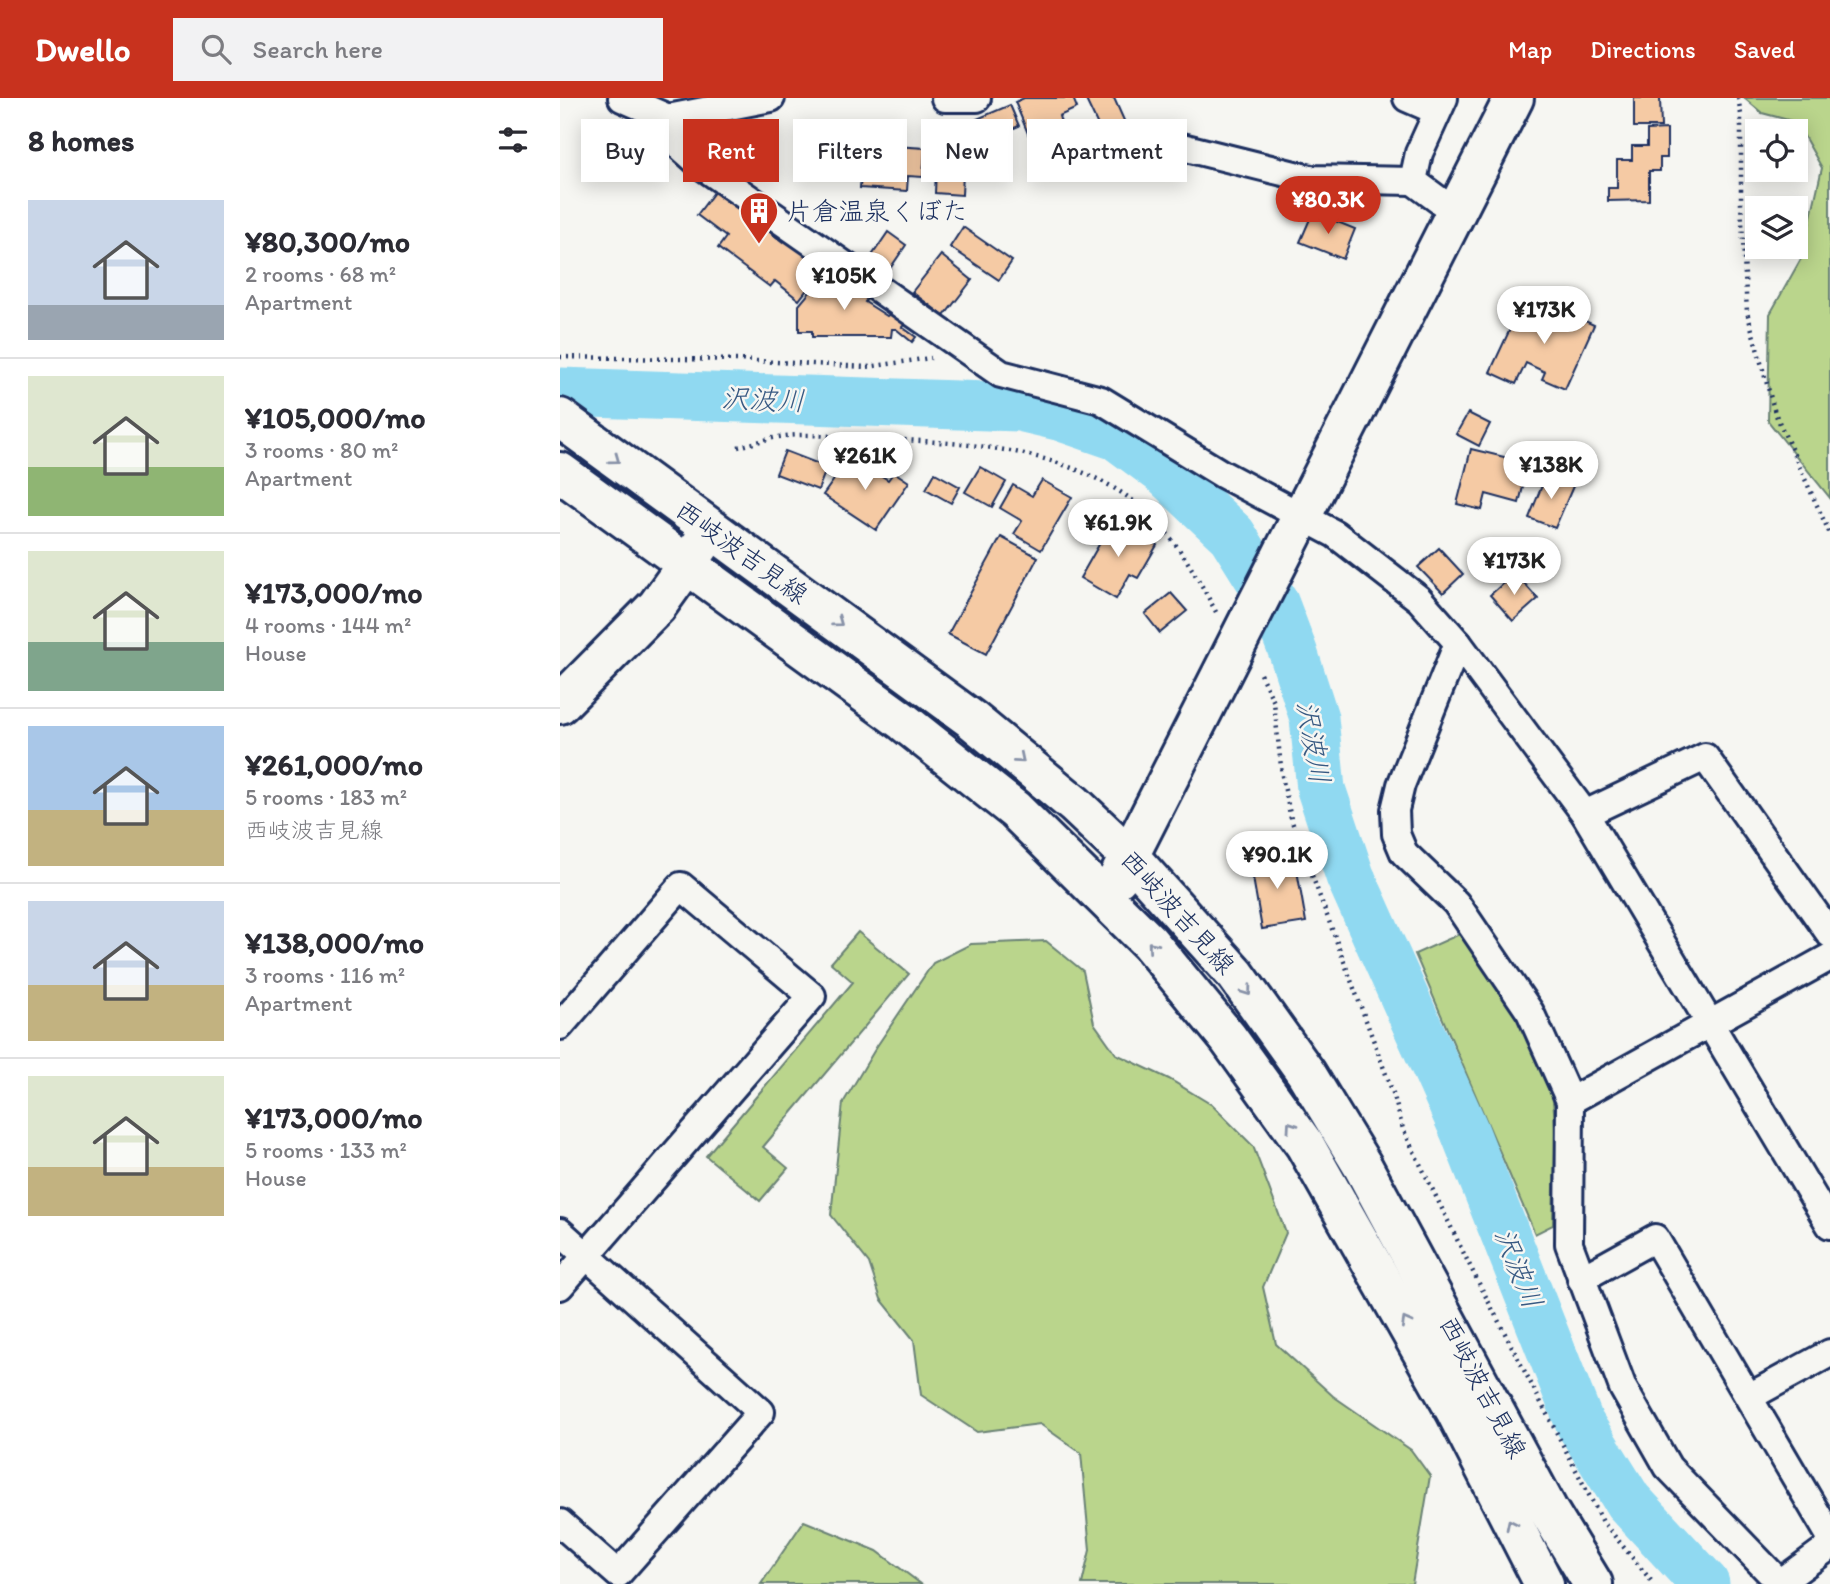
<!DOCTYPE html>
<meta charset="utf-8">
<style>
body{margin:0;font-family:Itim,"Klee One",sans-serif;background:#f2f2f3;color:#2b2b33;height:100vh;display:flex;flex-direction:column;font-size:26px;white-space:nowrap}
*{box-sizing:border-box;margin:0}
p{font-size:23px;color:#7c7c81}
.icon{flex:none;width:38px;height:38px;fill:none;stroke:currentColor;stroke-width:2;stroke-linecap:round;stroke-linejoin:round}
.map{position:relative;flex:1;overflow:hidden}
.details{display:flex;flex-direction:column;background:#fff;width:560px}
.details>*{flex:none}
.banner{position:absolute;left:21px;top:21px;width:665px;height:63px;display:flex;gap:14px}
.tools{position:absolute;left:1185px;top:21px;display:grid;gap:14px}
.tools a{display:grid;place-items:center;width:63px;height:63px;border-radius:0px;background:#fff;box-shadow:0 4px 18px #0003;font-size:35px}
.price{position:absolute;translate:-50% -60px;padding:0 16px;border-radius:24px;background:#fff;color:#222;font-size:23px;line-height:46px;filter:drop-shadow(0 2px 4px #0008)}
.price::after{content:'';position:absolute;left:50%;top:42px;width:21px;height:16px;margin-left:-10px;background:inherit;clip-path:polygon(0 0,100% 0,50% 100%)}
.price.active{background:#c8321e;color:#fff}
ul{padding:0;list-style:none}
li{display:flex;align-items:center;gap:21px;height:175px;padding:0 28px}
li+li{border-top:2px solid #e1e1e2}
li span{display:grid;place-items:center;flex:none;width:196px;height:140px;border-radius:0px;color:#555}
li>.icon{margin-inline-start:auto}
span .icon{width:84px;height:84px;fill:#fffc;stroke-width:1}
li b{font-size:30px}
h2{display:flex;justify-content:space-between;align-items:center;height:84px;padding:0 28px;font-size:30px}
.chip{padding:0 24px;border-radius:0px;background:#fff;box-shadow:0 4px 18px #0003;font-size:24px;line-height:63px}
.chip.active{background:#c8321e;color:#fff}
header{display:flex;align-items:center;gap:42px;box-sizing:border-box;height:98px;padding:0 35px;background:#c8321e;color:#fff}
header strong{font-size:33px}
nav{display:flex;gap:38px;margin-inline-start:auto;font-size:24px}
.search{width:490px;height:63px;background:#f2f2f3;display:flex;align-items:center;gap:18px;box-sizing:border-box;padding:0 24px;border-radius:0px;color:#7c7c81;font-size:26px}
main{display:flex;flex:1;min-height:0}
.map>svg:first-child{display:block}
.green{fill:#bad58c;stroke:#6a8275;stroke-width:2}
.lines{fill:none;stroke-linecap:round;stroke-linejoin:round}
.river{stroke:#90d9f1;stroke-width:49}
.building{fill:#f5caa4;stroke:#1b2f5e;stroke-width:2}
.street-casing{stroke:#1b2f5e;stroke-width:32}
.secondary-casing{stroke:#1b2f5e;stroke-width:44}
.path{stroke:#1b2f5e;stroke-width:4.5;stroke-dasharray:2 5;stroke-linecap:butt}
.street{stroke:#f6f6f2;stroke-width:26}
.secondary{stroke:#f6f6f2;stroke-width:38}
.oneway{stroke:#8892a8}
.labels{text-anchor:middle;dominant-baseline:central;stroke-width:5;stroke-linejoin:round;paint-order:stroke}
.poi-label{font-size:26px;fill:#1b2f5e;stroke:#f6f6f2;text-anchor:start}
.street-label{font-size:26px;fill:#1b2f5e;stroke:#f6f6f2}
.water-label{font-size:28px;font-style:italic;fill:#385a83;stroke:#f6f6f2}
</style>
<header>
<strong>Dwello</strong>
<div class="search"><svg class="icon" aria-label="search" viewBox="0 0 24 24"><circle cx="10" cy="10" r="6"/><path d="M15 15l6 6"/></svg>Search here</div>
<nav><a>Map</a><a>Directions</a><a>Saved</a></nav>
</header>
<main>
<section class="details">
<h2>8 homes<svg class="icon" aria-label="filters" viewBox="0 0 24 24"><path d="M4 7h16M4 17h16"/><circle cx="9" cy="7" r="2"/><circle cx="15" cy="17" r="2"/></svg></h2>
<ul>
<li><span style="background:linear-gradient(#c9d6e8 75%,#9aa5b1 0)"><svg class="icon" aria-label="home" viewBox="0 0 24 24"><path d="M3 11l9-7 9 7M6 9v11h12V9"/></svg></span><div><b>¥80,300/mo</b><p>2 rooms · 68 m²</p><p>Apartment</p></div></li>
<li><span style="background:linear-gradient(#dfe7d0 65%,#8fb573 0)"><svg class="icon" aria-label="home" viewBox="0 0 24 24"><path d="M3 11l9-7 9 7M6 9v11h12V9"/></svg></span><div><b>¥105,000/mo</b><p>3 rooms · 80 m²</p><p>Apartment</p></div></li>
<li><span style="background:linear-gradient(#dfe7d0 65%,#7fa58c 0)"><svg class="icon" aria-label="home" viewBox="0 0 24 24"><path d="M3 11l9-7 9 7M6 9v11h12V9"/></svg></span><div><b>¥173,000/mo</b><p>4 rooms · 144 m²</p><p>House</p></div></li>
<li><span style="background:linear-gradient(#a9c7e8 60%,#c2b280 0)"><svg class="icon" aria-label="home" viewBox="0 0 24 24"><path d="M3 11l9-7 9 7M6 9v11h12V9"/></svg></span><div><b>¥261,000/mo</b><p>5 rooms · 183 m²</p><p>西岐波吉見線</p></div></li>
<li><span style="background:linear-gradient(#c9d6e8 60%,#c2b280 0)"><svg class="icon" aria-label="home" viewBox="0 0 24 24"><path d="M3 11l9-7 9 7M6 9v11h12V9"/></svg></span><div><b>¥138,000/mo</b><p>3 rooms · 116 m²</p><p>Apartment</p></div></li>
<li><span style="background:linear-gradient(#dfe7d0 65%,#c2b280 0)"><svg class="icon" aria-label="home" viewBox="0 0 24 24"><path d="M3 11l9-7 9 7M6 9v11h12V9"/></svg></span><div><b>¥173,000/mo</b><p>5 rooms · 133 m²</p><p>House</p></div></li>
</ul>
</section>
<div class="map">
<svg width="1270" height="1486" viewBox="0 0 1270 1486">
<rect width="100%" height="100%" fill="#f6f6f2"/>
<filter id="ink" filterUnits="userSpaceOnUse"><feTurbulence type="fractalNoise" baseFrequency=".0143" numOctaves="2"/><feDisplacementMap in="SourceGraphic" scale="14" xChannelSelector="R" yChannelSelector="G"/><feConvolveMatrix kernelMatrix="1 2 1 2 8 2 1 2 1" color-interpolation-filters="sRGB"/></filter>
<g filter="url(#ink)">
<g class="green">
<polygon points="1184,0 1270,0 1270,400 1208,323 1210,216 1242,159 1262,70 1236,24 1202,15"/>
<polygon points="298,834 349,876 203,1049 228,1070 200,1103 146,1058 293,884 271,865"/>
<path d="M902,835c28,39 68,93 84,137 15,40 7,112 7,155l-18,9 -120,-280z"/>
<polygon points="486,843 523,873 534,925 556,956 609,981 652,1007 693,1048 726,1135 703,1189 716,1246 773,1298 851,1352 870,1378 852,1486 522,1486 530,1452 521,1355 480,1326 417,1334 361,1297 354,1242 321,1201 309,1165 271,1117 283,1005 317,948 373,865 411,846"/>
<polygon points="244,1423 317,1453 361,1486 201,1486"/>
</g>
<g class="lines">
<polyline class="river" points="0,294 459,309 502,319 557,338 603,372 672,437 714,504 733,554 754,620 761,691 790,778 904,1032 1020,1326 1068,1403 1145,1486"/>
</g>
<g class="building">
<polygon points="464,0 513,0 517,10 499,18 501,25 469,38 455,4"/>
<polygon points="525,0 554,0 566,27 543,38"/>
<polygon points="1074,0 1100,0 1101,29 1074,29"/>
<polygon points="450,7 459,28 425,42 417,21"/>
<polygon points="1107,31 1107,60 1100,60 1100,73 1089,73 1089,102 1048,103 1048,90 1057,90 1057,62 1072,62 1072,48 1087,48 1087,32"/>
<polygon points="303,46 365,50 363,79 348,78 347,93 300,90"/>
<polygon points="377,49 404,51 402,97 375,95"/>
<polygon points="155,93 223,144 227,139 265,168 239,202 215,183 210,189 158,150 166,139 137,117"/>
<polygon points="753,114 795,131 783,161 740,144"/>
<polygon points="403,129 452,163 439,182 390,149"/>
<polygon points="328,134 346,147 329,172 311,159"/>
<polygon points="381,157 412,182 384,218 352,194"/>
<polygon points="270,170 309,198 305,204 327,218 331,215 345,226 342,229 356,239 352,244 336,231 332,231 331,239 252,239 252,233 239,233 239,207"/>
<polygon points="985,205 1034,227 1005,291 982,281 985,274 966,265 956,286 930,274 957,216 977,225"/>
<polygon points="908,315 930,326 919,348 896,336"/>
<polygon points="911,351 969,365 959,405 926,396 922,412 897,406"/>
<polygon points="225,353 267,369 258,392 216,376"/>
<polygon points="291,358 328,382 334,374 349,384 316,432 263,397"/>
<polygon points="420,369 446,384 432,409 405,394"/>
<polygon points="375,375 400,389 391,405 366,391"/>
<polygon points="987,375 1014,386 995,430 969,420"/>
<polygon points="482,382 512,399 481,452 454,436 462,423 440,410 453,387 472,398"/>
<polygon points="553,422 597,447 578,480 570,476 556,501 520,480"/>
<polygon points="441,439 478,459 426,556 388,536"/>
<polygon points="879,450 903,476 883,495 858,469"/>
<polygon points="955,475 978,501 953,523 930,497"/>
<polygon points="611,495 627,513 600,535 585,516"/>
<polygon points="713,753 715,764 735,761 746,824 702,831 689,757"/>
</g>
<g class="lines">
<g class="street-casing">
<g id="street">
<polyline points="62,0 108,20 211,0"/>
<polyline points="385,0 417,0"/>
<polyline points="847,0 877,13"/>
<polyline points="884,0 859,55 853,83 895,114"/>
<polyline points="108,20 122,50 141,67 441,276 541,302 662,376 775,436 859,501 898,545 1025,716 1270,1127"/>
<polyline points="586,40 751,81 853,83"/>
<polyline points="898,545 841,687 835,712 836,736 844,755 896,805 970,914 1010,1003 1009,1146 1063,1290 1108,1369 1221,1486"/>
<polyline points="1025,716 1145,659 1270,836"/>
<polyline points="0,928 121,788 252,898 0,1188"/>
<polyline points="1010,1003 1270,859"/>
<polyline points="0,1134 201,1314 58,1476 0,1425"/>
<polyline points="1021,1181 1095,1140 1270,1438"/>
<polyline points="1189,1299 1270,1255"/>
<polyline points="1220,1485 1270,1448"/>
</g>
</g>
<g class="secondary-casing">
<g id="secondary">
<polyline points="0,320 411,621 514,706 569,758 676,877 746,975 802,1067 988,1412 1033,1486"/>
<polyline points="0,374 344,624 455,712 589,844 668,940 745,1047 896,1314 984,1486"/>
<polyline points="0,606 97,508 140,448"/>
<polyline points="558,780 954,0"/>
</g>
</g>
<g class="path">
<polyline points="1178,0 1181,16 1181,106 1187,214 1215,315 1270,436"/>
<polyline points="0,259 179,262 307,269 371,260"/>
<path d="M178,349c14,-3 27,-8 41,-10 30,-5 65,1 96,2 92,3 199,9 272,73 30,28 50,64 69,100"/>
<polyline points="700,576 714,604 722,678 731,721 833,995 843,1031 911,1170 1043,1424 1094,1486"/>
</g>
<use href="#street" class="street"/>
<use href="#secondary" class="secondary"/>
</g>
<defs><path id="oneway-chevron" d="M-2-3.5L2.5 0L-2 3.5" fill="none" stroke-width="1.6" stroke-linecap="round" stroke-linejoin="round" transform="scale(1.75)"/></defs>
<g class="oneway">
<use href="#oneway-chevron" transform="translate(55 361) rotate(36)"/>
<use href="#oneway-chevron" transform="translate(278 524) rotate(36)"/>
<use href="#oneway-chevron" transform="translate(460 661) rotate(40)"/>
<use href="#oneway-chevron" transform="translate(592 848) rotate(-131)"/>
<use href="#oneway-chevron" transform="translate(687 893) rotate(54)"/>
<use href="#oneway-chevron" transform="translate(731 1028) rotate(-125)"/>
<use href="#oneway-chevron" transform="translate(846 1224) rotate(-119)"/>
<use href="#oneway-chevron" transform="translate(951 1426) rotate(-116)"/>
</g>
</g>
<defs>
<g id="building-pin" transform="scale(2.0125)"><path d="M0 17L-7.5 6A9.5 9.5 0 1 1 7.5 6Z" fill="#c8321e" stroke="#f6f6f2"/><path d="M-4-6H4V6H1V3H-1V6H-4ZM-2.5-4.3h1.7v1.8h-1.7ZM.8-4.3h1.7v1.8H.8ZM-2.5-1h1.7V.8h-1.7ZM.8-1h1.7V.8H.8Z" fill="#fff"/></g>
</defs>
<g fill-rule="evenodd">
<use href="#building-pin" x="199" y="113"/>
</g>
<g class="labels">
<g class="poi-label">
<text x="226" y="113">片倉温泉くぼた</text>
</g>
<g class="street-label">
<text transform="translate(182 454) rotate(36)">西岐波吉見線</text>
<text transform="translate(618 814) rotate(48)">西岐波吉見線</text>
<text transform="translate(923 1289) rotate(62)">西岐波吉見線</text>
</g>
<g class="water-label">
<text transform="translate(203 301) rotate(2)">沢波川</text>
<text transform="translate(754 644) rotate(80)">沢波川</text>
<text transform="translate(959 1170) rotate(68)">沢波川</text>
</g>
</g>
</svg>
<div class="tools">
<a><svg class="icon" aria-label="locate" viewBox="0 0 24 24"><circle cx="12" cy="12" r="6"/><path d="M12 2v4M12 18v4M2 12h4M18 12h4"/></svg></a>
<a><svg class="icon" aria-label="layers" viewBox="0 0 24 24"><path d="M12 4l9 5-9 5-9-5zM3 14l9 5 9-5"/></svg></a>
</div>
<b class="price active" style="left:768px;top:138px">¥80.3K</b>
<b class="price" style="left:284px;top:214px">¥105K</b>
<b class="price" style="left:984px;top:248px">¥173K</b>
<b class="price" style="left:305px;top:394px">¥261K</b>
<b class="price" style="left:991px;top:403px">¥138K</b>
<b class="price" style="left:558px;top:461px">¥61.9K</b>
<b class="price" style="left:954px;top:499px">¥173K</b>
<b class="price" style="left:717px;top:793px">¥90.1K</b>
<div class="banner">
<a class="chip">Buy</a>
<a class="chip active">Rent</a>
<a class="chip">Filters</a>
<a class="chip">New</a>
<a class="chip">Apartment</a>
</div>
</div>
</main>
